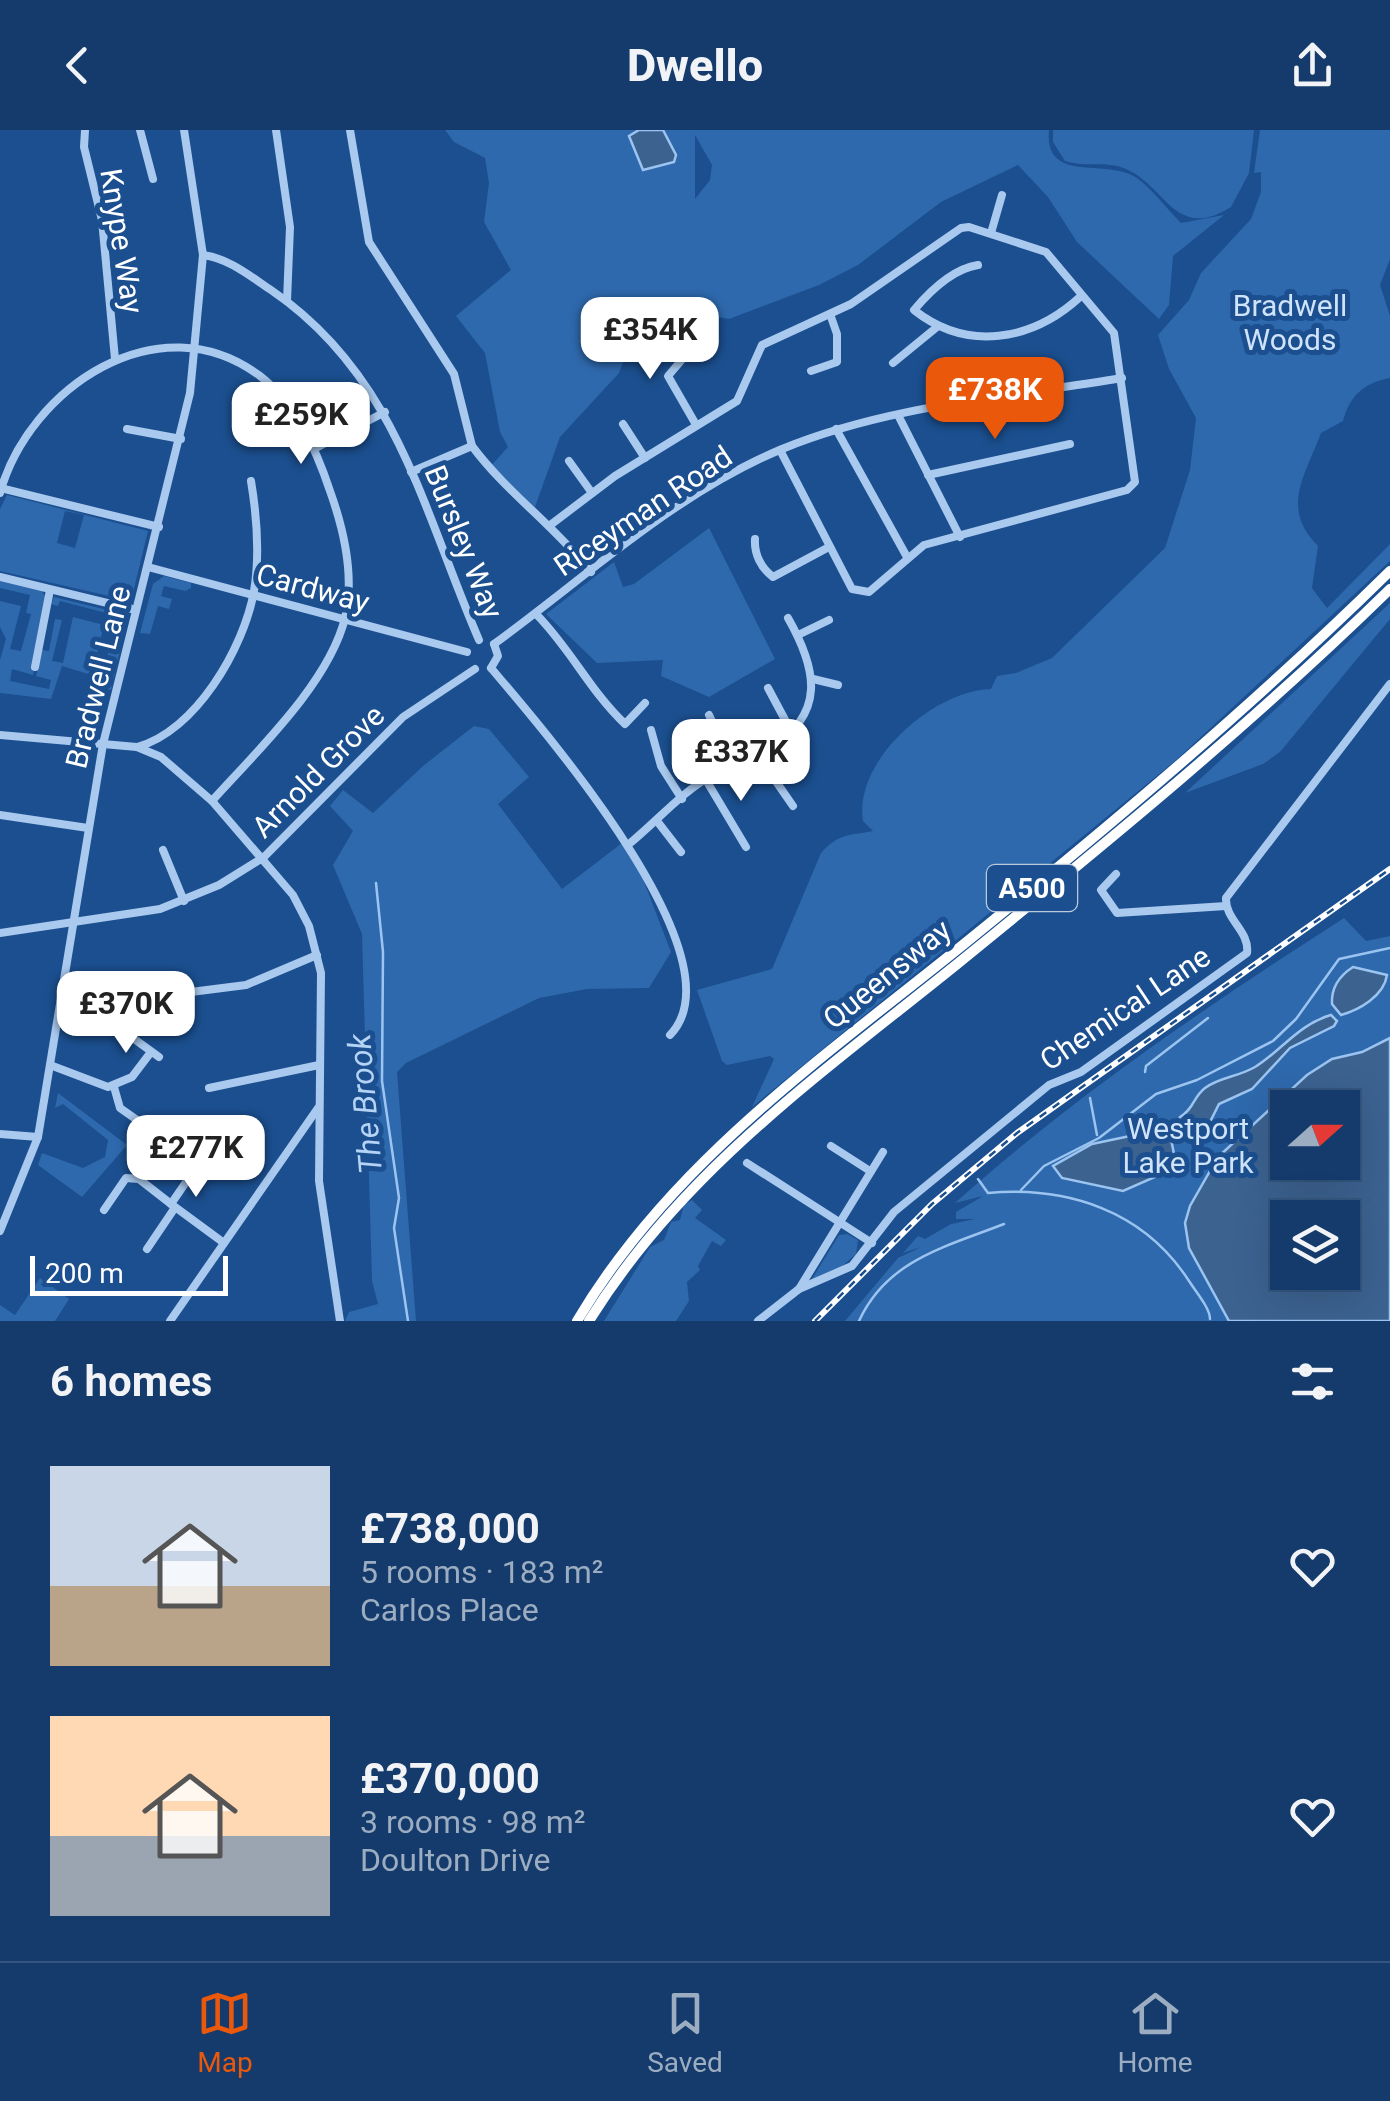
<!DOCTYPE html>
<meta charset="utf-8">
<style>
body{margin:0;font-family:Roboto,sans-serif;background:#214673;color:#f1f3f6;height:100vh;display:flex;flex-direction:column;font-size:38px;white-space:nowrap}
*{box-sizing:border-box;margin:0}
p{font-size:32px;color:#9dadc1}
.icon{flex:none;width:55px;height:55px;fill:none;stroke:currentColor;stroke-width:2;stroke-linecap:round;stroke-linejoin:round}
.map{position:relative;height:1191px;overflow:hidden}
.sheet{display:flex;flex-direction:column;background:#143b6b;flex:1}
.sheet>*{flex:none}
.needle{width:65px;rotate:69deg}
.fabs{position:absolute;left:1270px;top:960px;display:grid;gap:20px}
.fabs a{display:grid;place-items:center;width:90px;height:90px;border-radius:0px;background:#143b6b;box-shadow:0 10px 40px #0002,0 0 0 2px #33557e;font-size:50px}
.scale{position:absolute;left:30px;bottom:25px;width:198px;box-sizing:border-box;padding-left:10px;border:5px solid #fff;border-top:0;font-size:28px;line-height:35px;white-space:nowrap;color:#fff;-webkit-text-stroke:8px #1b4f8f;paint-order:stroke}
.price{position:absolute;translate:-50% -85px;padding:0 22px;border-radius:20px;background:#fff;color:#222;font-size:32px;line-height:65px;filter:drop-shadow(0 2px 5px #0008)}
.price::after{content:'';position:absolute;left:50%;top:60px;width:30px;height:22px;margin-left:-15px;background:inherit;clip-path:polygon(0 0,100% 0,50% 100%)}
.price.active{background:#ea580c;color:#fff}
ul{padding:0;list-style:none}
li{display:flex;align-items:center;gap:30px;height:250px;padding:0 50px}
li span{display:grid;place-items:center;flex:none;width:280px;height:200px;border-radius:0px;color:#555}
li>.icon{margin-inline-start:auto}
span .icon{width:120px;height:120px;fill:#fffc;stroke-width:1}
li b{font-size:42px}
h2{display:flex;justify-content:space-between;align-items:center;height:120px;padding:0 50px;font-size:42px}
header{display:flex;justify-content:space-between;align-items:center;height:130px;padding:0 50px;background:#143b6b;font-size:45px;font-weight:800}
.tab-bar{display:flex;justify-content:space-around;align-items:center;height:140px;border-top:2px solid #33557e;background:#143b6b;font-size:28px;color:#9dadc1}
.tab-bar a{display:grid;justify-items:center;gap:5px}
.tab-bar .active{color:#ea580c}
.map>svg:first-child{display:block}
.green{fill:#2e69ad;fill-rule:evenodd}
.water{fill:#3c6290;stroke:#9cc4f0;stroke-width:2.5;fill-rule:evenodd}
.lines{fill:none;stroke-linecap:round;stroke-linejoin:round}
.stream{stroke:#9cc4f0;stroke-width:2.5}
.minor{stroke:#a9c9ee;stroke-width:8}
.highway{stroke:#fff;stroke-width:10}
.rail-casing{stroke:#fff;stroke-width:6}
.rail{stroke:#1b4f8f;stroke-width:2.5;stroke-dasharray:8;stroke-linecap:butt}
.labels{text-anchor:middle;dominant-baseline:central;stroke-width:10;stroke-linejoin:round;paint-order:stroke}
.shield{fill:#1b4f8f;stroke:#bbcadd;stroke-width:2.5}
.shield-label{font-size:28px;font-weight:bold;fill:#fff}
.street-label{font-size:30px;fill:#fff;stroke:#1b4f8f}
.park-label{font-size:30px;fill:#cfe3fa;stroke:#1b4f8f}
.water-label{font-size:32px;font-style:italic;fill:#b5d3f5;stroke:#1b4f8f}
</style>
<header><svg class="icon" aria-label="back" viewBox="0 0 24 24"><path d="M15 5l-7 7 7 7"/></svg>Dwello<svg class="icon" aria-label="share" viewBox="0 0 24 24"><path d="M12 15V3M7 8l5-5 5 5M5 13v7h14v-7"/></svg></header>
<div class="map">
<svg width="1390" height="1191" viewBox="0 0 1390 1191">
<rect width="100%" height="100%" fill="#1b4f8f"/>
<g class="green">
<path d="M445,0h604c-5,55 58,27 88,48 16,12 30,31 44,45l43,-8 -51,41 -4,49 -10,14 -82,-77 -29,-45 -30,-32 -77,37 -83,63 -39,20 -90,34 -27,-5 -20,-11 -45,22 -18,48 -59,64 -25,70 -44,-41 17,-19 -8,-15 -15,-79 -29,-37 55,-46 -27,-48 5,-39 -4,-25 -31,-16zM695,5l17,30 -2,15 -15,19z"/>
<path d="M1053,0h201l-5,43 -18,34c-56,35 -65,-21 -105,-38 -21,-9 -41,-1 -61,-8l-12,-19z"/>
<path d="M1260,0h130v129l-10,26 10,31v62c-26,5 -40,17 -47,43l-22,12c-16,43 -41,75 -3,113l-6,42 15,20 63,-64v17l-215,200 -423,346 22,-48 -4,-3 -43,9 -5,-4 -25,-71 75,-21 49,-116c19,-21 29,-17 52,-22l-10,-10c-10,-61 72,-131 128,-132l6,-13 19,-3 36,-15 113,-110 25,-78 6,-52 -27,-49 -11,-34 31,-35 12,-27 50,-54 10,-27v-20l-7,1z"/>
<path d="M7,365l141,36 -17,70 -131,-30v-62zM65,381l19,4 -9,33 -18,-5z"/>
<polygon points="709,398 775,529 709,567 661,546 663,530 597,533 546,484 614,432 623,457 634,454"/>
<polygon points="164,446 191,453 191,458 185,461 164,456 161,466 172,469 169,479 158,476 150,504 140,503 153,454"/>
<polygon points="0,450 42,461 46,468 33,545 12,539 10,551 49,559 51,550 36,546 42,520 49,521 55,489 62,490 52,531 63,533 73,487 104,495 93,540 103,543 113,502 107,500 110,484 60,471 58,476 51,474 54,467 128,485 111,560 107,559 108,550 62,536 51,569 0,563 0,530 6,509 0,497 0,471 21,476 10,519 21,521 31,484 26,483 30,465 0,458"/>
<polygon points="1390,473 1390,489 1280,622 1263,634 1185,663"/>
<polygon points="474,596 489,599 529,647 498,674 562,759 622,713 643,749 671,822 649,858 587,859 539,868 406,933 397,942 416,1191 345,1191 349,1182 378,1174 372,1151 362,804 333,735 353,701 330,676 343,660 373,683 423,636"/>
<path d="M1344,788l22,23 24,-5v385h-545l53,-63 23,-11 -18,6 15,-17 7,3 26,-15 24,-5h-19v-7l27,-16 -28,7c119,-107 255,-199 389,-285zM1288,978h54v54h-54zM1288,1088h54v54h-54z"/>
<polygon points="58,963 127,1015 82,1067 38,1035 42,1023 83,1038 105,1027 108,1010 63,974 55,978"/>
<polygon points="692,1070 702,1080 695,1088 726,1110 721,1116 712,1111 698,1136 700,1140 687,1152 689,1171 676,1191 604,1191 650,1117 664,1110 671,1092 680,1090 684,1075"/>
<polygon points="847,1104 858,1110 856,1124 841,1137 812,1149 839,1105"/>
<polygon points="40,1148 69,1169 55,1191 0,1191 0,1175 15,1185"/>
</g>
<g class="water">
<polygon points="639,0 663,0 676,25 674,32 643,40 629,6"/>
<path d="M1353,837l34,8c-3,21 -28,35 -46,40l-9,-11c-1,-17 7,-28 21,-37z"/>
<path d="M1331,885l6,6 -3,5 -44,22 -38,41 -33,15 -12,24 -29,10 -3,-7 5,-14c14,-8 13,-20 25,-29 15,-11 33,-11 50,-21 26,-16 44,-43 76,-52z"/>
<path d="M1390,908v283h-161l-40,-73 -4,-25 5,-17 28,-49 89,-82 25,-16 30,-7zM1288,978h54v54h-54zM1288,1088h54v54h-54z"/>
<polygon points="1149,1002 1171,1009 1175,1029 1164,1043 1123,1061 1062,1048 1053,1036 1092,1014"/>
</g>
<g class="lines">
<g class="stream">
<polyline points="376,753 383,822 382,951 399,1068 394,1098 408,1191"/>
<polyline points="1145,942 1146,936 1208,888"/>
<polyline points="1090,968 1097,1005"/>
<path d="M978,1049l10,14c80,-7 156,18 201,88 7,11 21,27 21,38"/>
<polyline points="1021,1060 1044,1036 1099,1008 1156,964 1197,950 1273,911 1296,889 1339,829 1390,818"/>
<path d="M859,1191c28,-61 86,-74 145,-97"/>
</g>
<g class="minor">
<polyline points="85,0 84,17 102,90 115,229"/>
<polyline points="140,0 153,49"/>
<polyline points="276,0 290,97 287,171"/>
<polyline points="350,0 369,112 454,244 472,316"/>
<polyline points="991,103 1002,65"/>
<path d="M203,125c25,3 47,21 68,35 125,85 151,218 208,350"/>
<path d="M978,135c-26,4 -48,26 -64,45 53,42 118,31 166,-13"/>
<polyline points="692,218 668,246 695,293"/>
<polyline points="893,233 937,197"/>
<polyline points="811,241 837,232 837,204 830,184"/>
<polyline points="898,285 960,407"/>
<polyline points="623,294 645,328"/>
<polyline points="127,299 181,309"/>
<polyline points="836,299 907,427"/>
<polyline points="314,319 385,282"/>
<polyline points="569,331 592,363"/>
<path d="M411,342l61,-26c35,47 83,80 119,126"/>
<polyline points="928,345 1070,314"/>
<polyline points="0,358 159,397"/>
<path d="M0,363c29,-105 159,-193 260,-117 36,28 56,73 70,115 14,39 25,85 15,127 -16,65 -89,134 -133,183"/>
<polyline points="549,396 615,346 737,271 762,215 851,174 961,98 969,97 1046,122 1114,203 1135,352 1127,360 924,415 869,462 852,459 780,320"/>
<path d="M755,409c-1,15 6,29 18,38l56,-30"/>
<polyline points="148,437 467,522"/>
<polyline points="0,447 136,480"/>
<path d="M536,484c34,34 54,77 89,110l20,-21"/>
<polyline points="798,505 829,490"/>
<path d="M494,514c92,-67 182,-151 288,-195 107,-44 227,-52 340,-71"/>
<polyline points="35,537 50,460"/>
<path d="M491,538c49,58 253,291 179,367"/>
<polyline points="491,538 498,526 494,514"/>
<polyline points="813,549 838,555"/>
<polyline points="768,558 791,601"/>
<polyline points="709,585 733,636"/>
<polyline points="651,600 661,636 682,669"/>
<polyline points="0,605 137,617 161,627 212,671 293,765 309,796 321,843 319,1051 340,1191"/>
<path d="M137,617c58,-15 107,-99 117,-156 6,-36 3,-74 -3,-110"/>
<polyline points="766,621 775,650 793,676"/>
<polyline points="706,650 746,717"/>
<polyline points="0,685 88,698"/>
<polyline points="657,691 681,722"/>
<path d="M629,714c27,-22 53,-52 83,-69 18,-10 39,-15 56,-25 59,-36 49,-81 20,-132"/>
<polyline points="163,720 184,771"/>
<polyline points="1116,744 1101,760 1117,783 1226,776"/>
<polyline points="0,803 160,779 219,755 264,727 403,587 475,539"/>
<polyline points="183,863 246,855 317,825"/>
<polyline points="115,895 159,927"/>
<polyline points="50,935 108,957 132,947 151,922"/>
<polyline points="114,957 120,978 147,997"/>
<polyline points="209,958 319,935"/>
<polyline points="0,1004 38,1007"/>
<polyline points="831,1016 870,1041"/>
<polyline points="208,1020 171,1074 224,1113"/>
<polyline points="747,1033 872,1113"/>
<polyline points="104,1080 126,1048 139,1049 171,1074"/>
<polyline points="0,1101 38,1007 103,614 190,263 203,125 184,0"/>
<polyline points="147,1119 174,1079"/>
<polyline points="799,1159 883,1022"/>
<polyline points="170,1191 318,978"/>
<path d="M758,1191l41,-32 53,-23 42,-54 155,-127 32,-13 166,-119c3,-22 -22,-33 -21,-55l164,-214"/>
</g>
<g class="highway">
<path d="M577,1191c94,-159 246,-263 387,-377 147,-119 291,-240 426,-373"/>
<path d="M589,1191c92,-149 233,-248 367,-356 149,-121 297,-242 434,-376"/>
</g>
<g class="rail-casing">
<polyline id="rail" points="815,1191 932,1074 1017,1003 1390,739"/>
</g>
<use href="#rail" class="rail"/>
</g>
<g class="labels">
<rect class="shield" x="987" y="735" width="90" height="46" rx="8"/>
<g class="shield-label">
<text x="1032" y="758">A500</text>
</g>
<g class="street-label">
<text transform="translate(122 111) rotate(81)">Knype Way</text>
<text transform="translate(643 381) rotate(-34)">Riceyman Road</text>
<text transform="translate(464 412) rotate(68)">Bursley Way</text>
<text transform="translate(313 458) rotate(15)">Cardway</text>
<text transform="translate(98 547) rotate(-76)">Bradwell Lane</text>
<text transform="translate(318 641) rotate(-45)">Arnold Grove</text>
<text transform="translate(887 844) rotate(-39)">Queensway</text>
<text transform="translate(1125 878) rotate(-34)">Chemical Lane</text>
</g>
<g class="park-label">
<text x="1290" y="175">Bradwell<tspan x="1290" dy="34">Woods</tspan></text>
<text x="1188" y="998">Westport<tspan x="1188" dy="34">Lake Park</tspan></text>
</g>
<g class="water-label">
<text transform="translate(365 974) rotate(-95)">The Brook</text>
</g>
</g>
</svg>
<div class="fabs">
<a><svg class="needle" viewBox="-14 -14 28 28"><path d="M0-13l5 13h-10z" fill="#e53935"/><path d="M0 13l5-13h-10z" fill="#9dadc1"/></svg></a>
<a><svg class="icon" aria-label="layers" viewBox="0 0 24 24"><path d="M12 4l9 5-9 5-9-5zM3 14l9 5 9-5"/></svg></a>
</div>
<div class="scale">200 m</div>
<b class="price" style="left:650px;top:252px">£354K</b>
<b class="price active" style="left:995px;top:312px">£738K</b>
<b class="price" style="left:301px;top:337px">£259K</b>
<b class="price" style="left:741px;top:674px">£337K</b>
<b class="price" style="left:126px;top:926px">£370K</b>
<b class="price" style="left:196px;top:1070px">£277K</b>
</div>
<section class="sheet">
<h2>6 homes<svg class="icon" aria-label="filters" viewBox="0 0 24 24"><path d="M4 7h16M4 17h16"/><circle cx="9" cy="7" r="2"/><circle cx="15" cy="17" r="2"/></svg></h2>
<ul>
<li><span style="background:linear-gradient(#c9d6e8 60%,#b9a48a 0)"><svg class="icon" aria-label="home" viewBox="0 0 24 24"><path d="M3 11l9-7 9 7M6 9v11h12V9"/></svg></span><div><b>£738,000</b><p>5 rooms · 183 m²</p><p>Carlos Place</p></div><svg class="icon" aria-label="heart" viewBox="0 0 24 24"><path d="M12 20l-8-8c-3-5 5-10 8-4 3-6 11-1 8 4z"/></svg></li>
<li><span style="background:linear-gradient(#ffd9b3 60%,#9aa5b1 0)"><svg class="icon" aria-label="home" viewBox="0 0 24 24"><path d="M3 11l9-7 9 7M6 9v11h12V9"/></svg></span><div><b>£370,000</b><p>3 rooms · 98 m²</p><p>Doulton Drive</p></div><svg class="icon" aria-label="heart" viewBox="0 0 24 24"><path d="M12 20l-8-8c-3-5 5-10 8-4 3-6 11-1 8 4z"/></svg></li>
</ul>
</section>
<nav class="tab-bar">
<a class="active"><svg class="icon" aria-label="map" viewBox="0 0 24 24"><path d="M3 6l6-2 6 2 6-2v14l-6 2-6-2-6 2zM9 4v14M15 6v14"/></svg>Map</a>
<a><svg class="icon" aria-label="saved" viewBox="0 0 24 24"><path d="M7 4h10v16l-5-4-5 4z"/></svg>Saved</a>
<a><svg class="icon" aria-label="home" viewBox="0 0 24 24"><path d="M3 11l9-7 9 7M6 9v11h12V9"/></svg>Home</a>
</nav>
